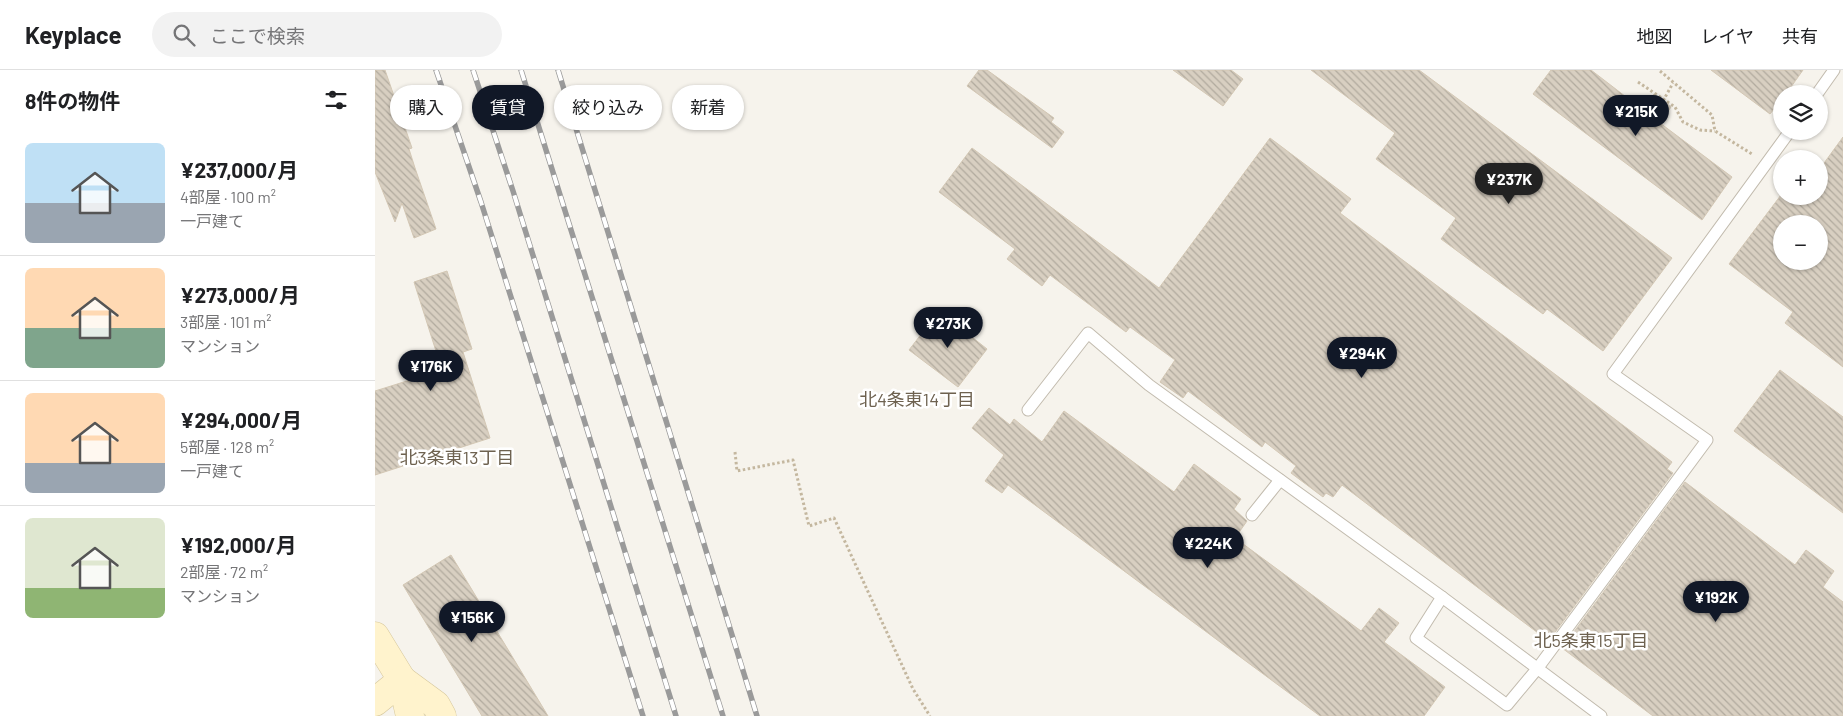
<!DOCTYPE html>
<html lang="ja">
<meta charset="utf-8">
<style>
body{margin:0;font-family:Barlow,"Noto Sans JP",sans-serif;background:#f2f2f2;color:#202124;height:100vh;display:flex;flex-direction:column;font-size:19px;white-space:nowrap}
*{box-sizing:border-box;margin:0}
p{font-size:16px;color:#757577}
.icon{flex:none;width:28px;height:28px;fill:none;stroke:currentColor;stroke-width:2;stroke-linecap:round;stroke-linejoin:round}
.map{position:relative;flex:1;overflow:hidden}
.drawer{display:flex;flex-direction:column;background:#fff;width:375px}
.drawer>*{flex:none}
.banner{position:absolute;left:15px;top:15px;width:475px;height:45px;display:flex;gap:10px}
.controls{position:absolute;left:1398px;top:15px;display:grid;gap:10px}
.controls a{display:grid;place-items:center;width:55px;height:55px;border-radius:50%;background:#fff;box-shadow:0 1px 4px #0004;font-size:25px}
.price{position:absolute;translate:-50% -42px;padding:0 11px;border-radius:18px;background:#111827;color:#fff;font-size:16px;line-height:32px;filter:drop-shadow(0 1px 2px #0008)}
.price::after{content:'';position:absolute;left:50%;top:30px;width:15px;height:11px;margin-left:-8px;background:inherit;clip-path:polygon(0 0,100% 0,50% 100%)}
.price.on{background:#222;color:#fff}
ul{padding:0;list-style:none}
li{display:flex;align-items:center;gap:15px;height:125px;padding:0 25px}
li+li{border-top:1px solid #e0e0e0}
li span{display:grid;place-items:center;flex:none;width:140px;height:100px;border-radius:8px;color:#555}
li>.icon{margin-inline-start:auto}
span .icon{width:60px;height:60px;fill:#fffc;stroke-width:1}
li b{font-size:21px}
h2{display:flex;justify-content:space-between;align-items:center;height:60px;padding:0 25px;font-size:21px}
.tag{padding:0 18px;border-radius:22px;background:#fff;box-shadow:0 1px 4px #0004;font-size:18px;line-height:45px}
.tag.on{background:#111827;color:#fff}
header{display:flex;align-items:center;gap:30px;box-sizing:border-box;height:70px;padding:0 25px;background:#fff;border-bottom:1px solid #e0e0e0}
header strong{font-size:24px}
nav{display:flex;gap:28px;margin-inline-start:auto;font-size:18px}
.search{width:350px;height:45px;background:#f2f2f2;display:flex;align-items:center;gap:12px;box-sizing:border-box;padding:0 18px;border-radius:28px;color:#757577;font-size:19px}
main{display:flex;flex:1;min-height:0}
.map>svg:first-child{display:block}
.building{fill:url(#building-back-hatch);stroke:#d3c7b4;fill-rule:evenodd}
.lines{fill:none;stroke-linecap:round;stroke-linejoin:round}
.lane-casing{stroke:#c2bbae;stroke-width:13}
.secondary-casing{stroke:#d6c79b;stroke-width:29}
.path{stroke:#c4b79f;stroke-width:3;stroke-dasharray:2.5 2.5;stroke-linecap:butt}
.lane{stroke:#fff;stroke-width:11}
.secondary{stroke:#fff3cd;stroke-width:28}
.rail-casing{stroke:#9a9a9a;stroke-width:5.5}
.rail{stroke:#fff;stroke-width:4;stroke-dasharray:11;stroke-linecap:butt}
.labels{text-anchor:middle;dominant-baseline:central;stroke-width:5;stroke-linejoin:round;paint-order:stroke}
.neighbourhood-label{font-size:18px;fill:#6e6250;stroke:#fff}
</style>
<header>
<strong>Keyplace</strong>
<div class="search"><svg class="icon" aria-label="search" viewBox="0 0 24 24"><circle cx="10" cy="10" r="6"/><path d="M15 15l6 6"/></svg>ここで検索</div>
<nav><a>地図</a><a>レイヤ</a><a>共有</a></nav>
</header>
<main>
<section class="drawer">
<h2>8件の物件<svg class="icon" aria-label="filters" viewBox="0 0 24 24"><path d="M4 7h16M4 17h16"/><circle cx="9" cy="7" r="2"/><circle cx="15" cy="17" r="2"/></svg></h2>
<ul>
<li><span style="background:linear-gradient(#bfe0f5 60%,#9aa5b1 0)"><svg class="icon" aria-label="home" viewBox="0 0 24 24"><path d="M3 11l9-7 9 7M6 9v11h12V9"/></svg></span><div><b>¥237,000/月</b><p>4部屋 · 100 m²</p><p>一戸建て</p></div></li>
<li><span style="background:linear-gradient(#ffd9b3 60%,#7fa58c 0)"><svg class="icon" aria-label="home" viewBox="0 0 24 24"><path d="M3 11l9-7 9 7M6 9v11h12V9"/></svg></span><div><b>¥273,000/月</b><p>3部屋 · 101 m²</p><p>マンション</p></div></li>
<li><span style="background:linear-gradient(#ffd9b3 70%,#9aa5b1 0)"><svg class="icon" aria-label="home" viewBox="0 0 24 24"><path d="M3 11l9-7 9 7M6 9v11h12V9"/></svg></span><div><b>¥294,000/月</b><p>5部屋 · 128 m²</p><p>一戸建て</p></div></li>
<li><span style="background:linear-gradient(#dfe7d0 70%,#8fb573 0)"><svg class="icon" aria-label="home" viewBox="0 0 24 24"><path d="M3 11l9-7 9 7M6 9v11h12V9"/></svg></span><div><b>¥192,000/月</b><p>2部屋 · 72 m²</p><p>マンション</p></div></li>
</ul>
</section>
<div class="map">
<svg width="1468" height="646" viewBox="0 0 1468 646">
<defs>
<pattern id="building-back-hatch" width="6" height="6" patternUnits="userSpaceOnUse" patternTransform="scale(1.25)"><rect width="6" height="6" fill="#d8cfc1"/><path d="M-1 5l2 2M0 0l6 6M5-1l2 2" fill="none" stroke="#b1aa9e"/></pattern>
</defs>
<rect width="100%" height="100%" fill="#f6f3ec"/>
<g class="building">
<polygon points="0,0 10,0 37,78 34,79 40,98 61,159 39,168 27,133 20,152 0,102"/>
<polygon points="604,0 612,0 679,48 676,52 689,62 677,78 592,16"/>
<polygon points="798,0 856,0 868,9 848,36"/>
<polygon points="936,0 1044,0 1297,188 1228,281 1172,239 1168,244 1066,169 1081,148 1001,89 1020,63"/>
<polygon points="1176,0 1216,0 1268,40 1279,24 1296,37 1285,53 1357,107 1327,150 1158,24"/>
<polygon points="1336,0 1428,0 1411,24 1406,24 1406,30 1395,44"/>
<path d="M1468,67v230l-58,-44 8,-11 -64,-48 52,-69 38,1v-26zM1406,154h38v37h-38z"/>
<polygon points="895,68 976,129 965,143 1297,392 1292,399 1298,403 1175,569 1169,564 1167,566 967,415 958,427 951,423 948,427 916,403 921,396 890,372 887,377 813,321 808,328 785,312 800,290 755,257 751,262 675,205 667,216 632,189 640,179 564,122 597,78 784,218"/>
<polygon points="72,201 97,279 88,282 115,368 0,405 0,321 67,300 39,212"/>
<polygon points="564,241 612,279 583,317 534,280"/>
<polygon points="1405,300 1468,347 1468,443 1359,361"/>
<polygon points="614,338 635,355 639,349 667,372 689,341 799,422 819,394 866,429 859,439 872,451 860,468 986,561 1004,538 1024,553 1009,572 1070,617 1049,646 945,646 633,415 627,423 610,411 629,385 597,358"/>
<polygon points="1310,412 1420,495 1431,480 1459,501 1448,517 1468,532 1468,646 1278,646 1187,578"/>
<polygon points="76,485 173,646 107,646 28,515"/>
</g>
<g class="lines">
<g class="lane-casing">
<g id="lane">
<polyline points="1442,24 1459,0"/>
<polyline points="653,340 713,263 774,315 1067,527 1226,646"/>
<polyline points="877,445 905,410"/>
<polyline points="1067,527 1041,568 1132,635 1162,599 1332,370 1238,304 1415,61"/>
</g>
</g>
<g class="secondary-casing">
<g id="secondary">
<polyline points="0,566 27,610 35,646"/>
<polyline points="27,610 61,635 67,646"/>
<polyline points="0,632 27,610"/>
</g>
</g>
<g class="path">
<polyline points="1285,1 1337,45 1340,61 1377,84"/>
<polyline points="1263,12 1300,37 1308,52 1325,60 1340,61"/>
<polyline points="1288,31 1298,13"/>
<polyline points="360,382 362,401 418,390 434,456 459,448 538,619 555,646"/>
</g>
<use href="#lane" class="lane"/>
<use href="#secondary" class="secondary"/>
<g class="rail-casing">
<g id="rail">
<polyline points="61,0 106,132 268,646"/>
<polyline points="98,0 138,121 301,646"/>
<polyline points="146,0 348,646"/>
<polyline points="183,0 382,646"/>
</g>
</g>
<use href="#rail" class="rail"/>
</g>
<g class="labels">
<g class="neighbourhood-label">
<text x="542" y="329">北4条東14丁目</text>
<text x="82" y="387">北3条東13丁目</text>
<text x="1216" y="570">北5条東15丁目</text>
</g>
</g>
</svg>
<div class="controls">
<a><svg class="icon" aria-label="layers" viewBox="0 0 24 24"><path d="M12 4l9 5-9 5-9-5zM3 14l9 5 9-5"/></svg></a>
<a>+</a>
<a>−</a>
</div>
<b class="price" style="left:1261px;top:67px">¥215K</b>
<b class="price on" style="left:1134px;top:135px">¥237K</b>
<b class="price" style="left:573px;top:279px">¥273K</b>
<b class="price" style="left:987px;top:309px">¥294K</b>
<b class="price" style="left:56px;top:322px">¥176K</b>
<b class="price" style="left:833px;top:499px">¥224K</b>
<b class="price" style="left:1341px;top:553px">¥192K</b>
<b class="price" style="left:97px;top:573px">¥156K</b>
<div class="banner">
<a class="tag">購入</a>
<a class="tag on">賃貸</a>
<a class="tag">絞り込み</a>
<a class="tag">新着</a>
</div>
</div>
</main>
